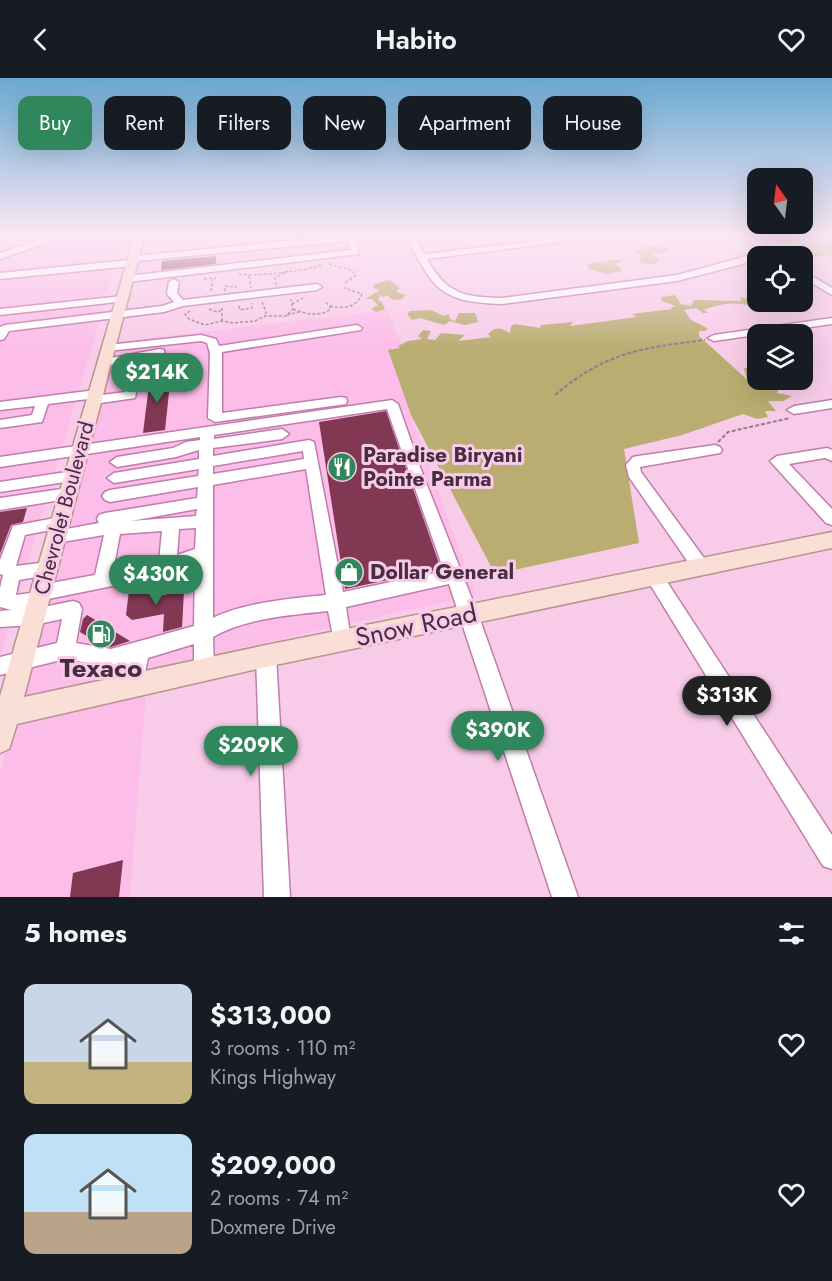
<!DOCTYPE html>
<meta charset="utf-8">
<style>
body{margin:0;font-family:Jost,sans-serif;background:#242831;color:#f1f3f6;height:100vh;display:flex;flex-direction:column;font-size:22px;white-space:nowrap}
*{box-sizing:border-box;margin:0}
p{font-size:20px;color:#9ea1a6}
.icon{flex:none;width:33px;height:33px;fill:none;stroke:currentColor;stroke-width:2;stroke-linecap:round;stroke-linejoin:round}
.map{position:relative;height:819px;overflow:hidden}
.details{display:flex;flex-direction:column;background:#171b24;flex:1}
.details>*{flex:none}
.top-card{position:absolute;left:18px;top:18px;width:796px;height:54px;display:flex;gap:12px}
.needle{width:39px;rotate:346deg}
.fabs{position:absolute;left:747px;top:90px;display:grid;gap:12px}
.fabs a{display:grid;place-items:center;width:66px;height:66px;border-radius:12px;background:#171b24;box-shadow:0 6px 24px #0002;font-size:30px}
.price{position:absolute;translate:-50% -51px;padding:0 14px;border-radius:21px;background:#2f875b;color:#fff;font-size:20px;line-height:39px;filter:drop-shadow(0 2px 3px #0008)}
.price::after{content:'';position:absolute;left:50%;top:36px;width:18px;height:14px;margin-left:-9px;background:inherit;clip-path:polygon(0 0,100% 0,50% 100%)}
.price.current{background:#222;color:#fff}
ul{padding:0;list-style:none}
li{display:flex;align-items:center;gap:18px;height:150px;padding:0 24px}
li span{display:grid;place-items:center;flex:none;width:168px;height:120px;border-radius:12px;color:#555}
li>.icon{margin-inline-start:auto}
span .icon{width:72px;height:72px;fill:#fffc;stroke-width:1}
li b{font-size:26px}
h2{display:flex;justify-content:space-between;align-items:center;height:72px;padding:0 24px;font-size:26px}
.chip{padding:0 21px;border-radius:12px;background:#171b24;box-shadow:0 6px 24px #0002;font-size:21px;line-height:54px}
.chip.current{background:#2f875b;color:#fff}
header{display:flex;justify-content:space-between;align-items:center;height:78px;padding:0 24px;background:#171b24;font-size:27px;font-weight:600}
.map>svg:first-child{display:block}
.built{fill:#fcbde9}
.green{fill:#b9ad71}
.building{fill:#803853}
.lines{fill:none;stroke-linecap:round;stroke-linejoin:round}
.minor-casing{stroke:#c07cac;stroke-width:3}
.major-casing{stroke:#b99290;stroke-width:3}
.path-far1{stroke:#9b778f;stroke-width:1.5;stroke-dasharray:3 2;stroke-linecap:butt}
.path{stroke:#9b778f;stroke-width:2;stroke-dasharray:4 2;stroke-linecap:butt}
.minor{fill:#fff;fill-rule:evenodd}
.major{fill:#fadfd6;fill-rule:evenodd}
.labels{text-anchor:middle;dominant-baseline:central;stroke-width:6;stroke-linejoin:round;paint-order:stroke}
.poi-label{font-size:21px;font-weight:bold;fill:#482c40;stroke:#f8cce9;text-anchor:start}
.street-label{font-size:21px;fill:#482c40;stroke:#f8cce9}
.near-street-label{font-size:26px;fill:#482c40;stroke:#f8cce9}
.near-poi-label{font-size:26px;font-weight:bold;fill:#482c40;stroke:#f8cce9}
</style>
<header><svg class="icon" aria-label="back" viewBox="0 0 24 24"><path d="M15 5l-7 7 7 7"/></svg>Habito<svg class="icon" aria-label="heart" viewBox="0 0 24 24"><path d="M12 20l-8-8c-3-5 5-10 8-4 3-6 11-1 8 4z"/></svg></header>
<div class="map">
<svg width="832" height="819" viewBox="0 0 832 819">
<rect width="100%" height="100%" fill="#f8cce9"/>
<g class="built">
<polygon points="0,156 125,156 0,580"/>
<polygon points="341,156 358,156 366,178 134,202 142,176"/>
<polygon points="387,232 403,270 388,273 476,517 18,620 117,264"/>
<polygon points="146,614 130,819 0,819 0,696 13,645"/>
</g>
<g class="green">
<polygon points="832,158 832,177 803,180 775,163"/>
<polygon points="657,168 669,171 669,174 650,176 659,181 656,186 642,185 639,181 642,177 634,173 643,169"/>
<polygon points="629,180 615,186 604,184 618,187 622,193 606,196 589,191 587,186"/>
<polygon points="390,202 400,210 396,214 406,217 402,221 393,222 387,217 384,219 380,217 378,222 382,224 385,231 376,234 371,231 378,227 372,221 365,221 380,212 373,210 375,206"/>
<path d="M675,217l6,9 10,2 3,-6 47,1 -1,-4 11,3 2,-2h4l1,4 7,5c-7,2 -11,-1 -18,-2 -15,-3 -30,-1 -43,5l4,3h-5l-7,-5 -12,2 7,10 16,8 -1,3h-7v5l53,48 7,-1 -13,-6 -2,-9h13l1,12 23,1 -5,1 5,3 -4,8 15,3 -9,5h-15l8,10h-11l3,6 -11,2 -14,-5 -61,21 -58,14 15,94 -144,31 -84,-159 -23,-65 12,-2 -2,-2 10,-5 14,-2 -4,-3 5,-6 8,1 -4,8 8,1 6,-7 24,2 -7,6 33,-4 -3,-3c8,-8 13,-6 22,-1l1,-7 4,-2 25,4 1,-3 32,-3 -3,4 67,-9 -5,-3 40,-5 -1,-2 5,-1 -14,-5 -1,-4z"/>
<polygon points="431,232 444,238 449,236 450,241 455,243 459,235 475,235 478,244 465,247 450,243 444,247 420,240 412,242 407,236 410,233"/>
</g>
<g class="building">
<polygon points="216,178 216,186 161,192 162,183"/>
<polygon points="171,296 165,352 143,355 150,299"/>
<polygon points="386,333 441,491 345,511 319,344"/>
<polygon points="27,430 23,444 11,447 0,476 0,434"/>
<polygon points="159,506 158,518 184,513 182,549 163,554 164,536 132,542 126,537 129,512"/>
<polygon points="87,537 130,563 111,569 102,567 80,554 83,541"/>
<polygon points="123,782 119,819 70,819 73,795"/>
</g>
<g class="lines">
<g class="minor-casing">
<g id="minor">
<polygon points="57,156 71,156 0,181 0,175"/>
<polygon points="190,156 198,156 197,163 191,163"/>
<polygon points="208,156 216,156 211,162 207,159"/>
<path d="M405,156h8l11,20 171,-20h30l-198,25c19,35 37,38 75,39l175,-23 70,-19 11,-2 4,2h-4v4l-81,21 -175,23c-64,-2 -69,-16 -97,-70z"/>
<polygon points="738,156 748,156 781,178 771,178"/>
<polygon points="351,157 355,160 359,176 128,204 123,201 128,198 351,172 348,163 136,183 135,187 132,188 0,201 0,195 129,182 130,179 133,178"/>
<polygon points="802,192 832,210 832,217 802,199"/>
<polygon points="174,201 179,204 177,215 183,222 317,206 322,209 317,212 183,228 164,234 9,253 4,261 0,262 0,249 5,247 162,228 174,224 167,216 169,204"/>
<polygon points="122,218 127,221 126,223 0,237 0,231"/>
<polygon points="832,240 832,246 714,263 708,260 714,257"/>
<polygon points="357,247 362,250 361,252 222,274 222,335 341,319 346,320 347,323 346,326 215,344 208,340 210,275 207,265 201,263 108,273 102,270 108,267 201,257 216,261 219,268"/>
<polygon points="160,271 164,272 164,276 142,281 135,320 94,326 89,325 88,321 48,326 42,344 0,350 0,342 32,337 35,328 0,332 0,324 96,312 100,313 102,317 125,314 130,283 104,288 100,286 100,282"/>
<path d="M392,322l6,4 25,71 55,139 100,283h-26l-103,-313 -103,23 5,33 -2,6 -7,3 -7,-3 -7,-35c-38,4 -81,7 -115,26l1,32 -3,7 -7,2 -7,-2 -3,-7v-25l-46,14 -7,34 -7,3 -7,-3 -3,-7 3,-21 -16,3 -46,-8 -65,16v-18l57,-14 5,-24 -28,6 -34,2v-16l11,-1 -11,-3v-19l3,-13 -3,-1v-14l13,-34 47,-9 6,2 2,4 -2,4 -41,8 -9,31 31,-4 6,2 3,5 -3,5 -34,6 -3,15 15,-2 3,-5 6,-3 55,-10 9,-40 -48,8 -6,-1 -2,-5 2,-5 49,-9 -2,-4 2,-4 6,-2 92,-15 1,-11 -88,15 -5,-2 -3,-4 3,-4 5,-2 88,-14 1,-7 -85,14 -7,-5 7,-5 85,-14v-9l-23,7 -59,10 -7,-5 7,-5 56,-9 13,-6 14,-2v-3l-200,30v-10zM387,331l57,162 -101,21 -29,-150 -5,-2 -96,16v-8l69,-9 7,-5 -7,-5 -68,10v-4zM303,373l1,8 -91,15v-8zM306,391l20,126c-32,3 -85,8 -113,23v-133zM197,431l-1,7 -65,5zM196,450l-1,21 -18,6 2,-26zM162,453l-3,31 -46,9 7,-37zM195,485l-1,63 -83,23 -35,-6 6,-34 -3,-6 -6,-2 -39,8h-6l17,-3 3,-7 119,-24z"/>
<polygon points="832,322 832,330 794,336 787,332 794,328"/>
<polygon points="715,367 720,369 722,372 720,375 640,389 641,394 707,484 710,489 707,494 701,496 695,494 629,399 626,387 633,379 638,378"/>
<polygon points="827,370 832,372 832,383 825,380 789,386 832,431 832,447 826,445 770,383 777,378"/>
<polygon points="73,393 80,398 78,402 0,414 0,404"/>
<polygon points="68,410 73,412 76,416 73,420 0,432 0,420"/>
<polygon points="654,491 660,493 832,757 832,791 823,788 648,503 645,498 648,493"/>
<polygon points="266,569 273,572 276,578 290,819 264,819 256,578 259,572"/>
</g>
</g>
<g class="major-casing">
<polygon id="major" points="135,156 145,156 24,619 266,567 832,454 832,470 266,589 17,646 9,671 0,675 0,618"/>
</g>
<g class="path-far1">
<polyline points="329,186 351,192 356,197 345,205"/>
<path d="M239,196c13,3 71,-3 82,-9"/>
<polyline points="249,198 251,210"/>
<polyline points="204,201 216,200"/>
<polyline points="276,207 275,200 288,193"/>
<polyline points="211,213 213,201"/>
<polyline points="225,213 225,208 237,209"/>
<polyline points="262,224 266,234 265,238"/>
<polyline points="292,226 303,220"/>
<polyline points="239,228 240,232 252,230 252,225"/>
<path d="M330,228c14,3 26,2 32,-12l-18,-6"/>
<polyline points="222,230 222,243"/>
<polyline points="209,231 217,234 222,232"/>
<path d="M293,231c13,5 24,8 37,1v-4l-5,-4"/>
<polyline points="190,233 185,236 189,241 205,247 222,243 233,245 255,243 265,238 286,238 293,231 291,221"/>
<polyline points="287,237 299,234"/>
</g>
<g class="path">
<path d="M555,317c51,-43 86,-47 150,-55"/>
<polyline points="718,364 728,354 790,340"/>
</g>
<use href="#minor" class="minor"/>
<use href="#major" class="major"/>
</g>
<linearGradient id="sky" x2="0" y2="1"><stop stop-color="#69a9d1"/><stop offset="0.58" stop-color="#fce8f5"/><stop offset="1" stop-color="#fce8f5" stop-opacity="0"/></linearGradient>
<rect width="832" height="271" fill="url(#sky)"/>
<defs>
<g id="restaurant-disc" transform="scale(1.5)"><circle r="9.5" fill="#2f875b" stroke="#f8cce9"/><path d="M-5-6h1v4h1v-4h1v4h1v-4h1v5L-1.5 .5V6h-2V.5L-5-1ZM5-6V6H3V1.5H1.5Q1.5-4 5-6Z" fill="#fff"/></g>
<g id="shop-disc" transform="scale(1.5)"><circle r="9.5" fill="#2f875b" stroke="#f8cce9"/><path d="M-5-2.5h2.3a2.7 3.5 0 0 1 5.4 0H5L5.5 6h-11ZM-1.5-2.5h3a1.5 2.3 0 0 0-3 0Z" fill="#fff"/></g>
<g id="fuel-disc" transform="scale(1.5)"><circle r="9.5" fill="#2f875b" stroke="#f8cce9"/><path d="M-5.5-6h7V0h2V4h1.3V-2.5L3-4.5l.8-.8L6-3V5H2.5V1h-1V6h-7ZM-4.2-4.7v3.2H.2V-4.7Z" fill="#fff"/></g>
</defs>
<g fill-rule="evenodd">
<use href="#restaurant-disc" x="342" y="389"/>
<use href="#shop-disc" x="349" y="494"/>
<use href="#fuel-disc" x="101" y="556"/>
</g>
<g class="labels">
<g class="poi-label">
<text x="363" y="377">Paradise Biryani<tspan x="363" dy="24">Pointe Parma</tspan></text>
<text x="370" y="494">Dollar General</text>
</g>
<g class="street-label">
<text transform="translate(64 430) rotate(-75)">Chevrolet Boulevard</text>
</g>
<g class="near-street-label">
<text transform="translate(416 547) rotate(-12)">Snow Road</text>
</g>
<g class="near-poi-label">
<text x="101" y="590">Texaco</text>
</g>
</g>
</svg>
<div class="fabs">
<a><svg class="needle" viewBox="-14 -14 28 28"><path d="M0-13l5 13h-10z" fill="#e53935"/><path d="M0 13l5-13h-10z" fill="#9ea1a6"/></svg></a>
<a><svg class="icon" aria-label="locate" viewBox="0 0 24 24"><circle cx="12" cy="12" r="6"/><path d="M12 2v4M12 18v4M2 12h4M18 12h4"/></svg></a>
<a><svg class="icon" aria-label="layers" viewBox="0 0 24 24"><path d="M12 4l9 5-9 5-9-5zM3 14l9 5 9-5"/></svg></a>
</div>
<b class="price" style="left:157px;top:326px">$214K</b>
<b class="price" style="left:156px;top:528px">$430K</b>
<b class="price current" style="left:727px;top:649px">$313K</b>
<b class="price" style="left:498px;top:684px">$390K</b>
<b class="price" style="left:251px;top:699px">$209K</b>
<div class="top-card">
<a class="chip current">Buy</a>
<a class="chip">Rent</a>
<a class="chip">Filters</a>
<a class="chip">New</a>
<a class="chip">Apartment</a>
<a class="chip">House</a>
</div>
</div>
<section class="details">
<h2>5 homes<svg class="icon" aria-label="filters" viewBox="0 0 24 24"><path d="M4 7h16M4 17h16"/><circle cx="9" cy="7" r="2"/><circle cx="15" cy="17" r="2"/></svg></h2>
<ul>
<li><span style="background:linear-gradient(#c9d6e8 65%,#c2b280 0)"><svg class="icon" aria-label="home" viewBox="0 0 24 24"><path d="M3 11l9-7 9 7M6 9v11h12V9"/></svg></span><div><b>$313,000</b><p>3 rooms · 110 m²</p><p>Kings Highway</p></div><svg class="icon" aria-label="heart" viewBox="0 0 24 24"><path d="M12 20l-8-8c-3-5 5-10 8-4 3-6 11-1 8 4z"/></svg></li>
<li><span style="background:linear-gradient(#bfe0f5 65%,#b9a48a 0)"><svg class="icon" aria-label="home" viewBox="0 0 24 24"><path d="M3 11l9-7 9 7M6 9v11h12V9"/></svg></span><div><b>$209,000</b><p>2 rooms · 74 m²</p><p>Doxmere Drive</p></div><svg class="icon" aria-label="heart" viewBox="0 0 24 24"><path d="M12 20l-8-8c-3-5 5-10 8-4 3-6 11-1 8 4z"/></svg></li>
</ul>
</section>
